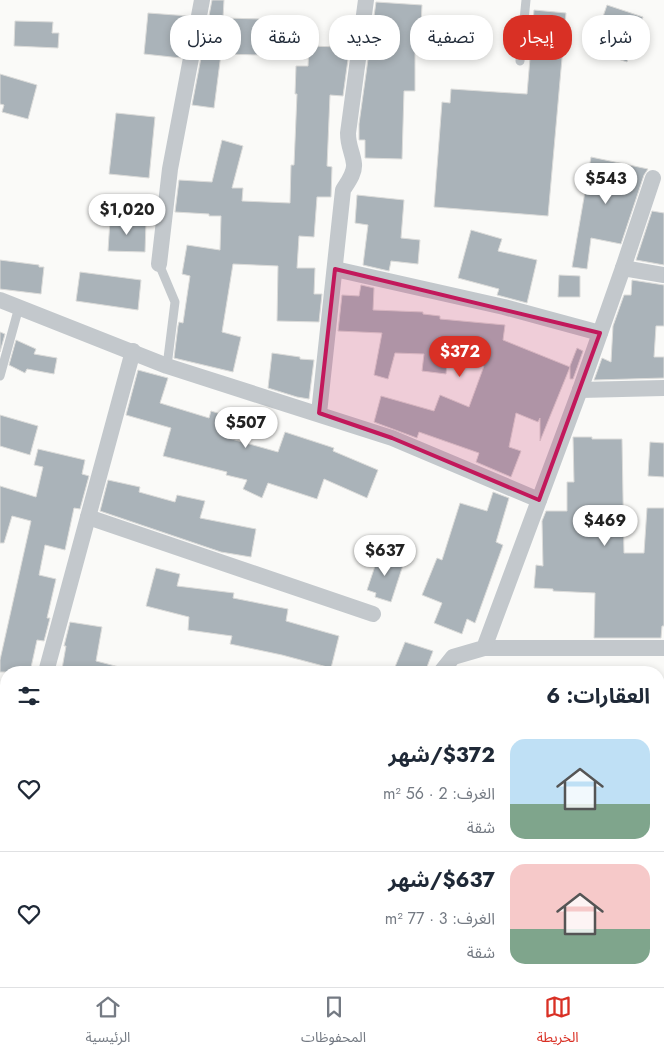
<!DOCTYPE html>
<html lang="ar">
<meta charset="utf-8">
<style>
body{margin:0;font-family:Jost,"Noto Sans Arabic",sans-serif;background:#f6f6f7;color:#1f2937;direction:rtl;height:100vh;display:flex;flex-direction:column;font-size:19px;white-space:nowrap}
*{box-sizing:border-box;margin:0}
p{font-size:16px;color:#747a83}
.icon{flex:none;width:28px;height:28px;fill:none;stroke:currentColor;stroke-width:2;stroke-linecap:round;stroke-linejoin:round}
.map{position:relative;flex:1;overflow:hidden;direction:ltr}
.drawer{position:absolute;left:0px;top:666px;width:665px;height:321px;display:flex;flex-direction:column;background:#fff;border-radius:20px 20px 0 0;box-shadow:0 2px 8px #0003;direction:rtl}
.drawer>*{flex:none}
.banner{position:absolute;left:15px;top:15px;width:635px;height:45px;direction:rtl;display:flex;gap:10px}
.price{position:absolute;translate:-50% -42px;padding:0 11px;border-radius:18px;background:#fff;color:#222;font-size:16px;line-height:32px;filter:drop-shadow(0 1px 2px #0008)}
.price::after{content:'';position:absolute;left:50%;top:30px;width:15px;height:11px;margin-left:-8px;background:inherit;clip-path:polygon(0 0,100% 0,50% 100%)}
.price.selected{background:#d93025;color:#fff}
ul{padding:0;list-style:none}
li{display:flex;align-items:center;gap:15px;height:125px;padding:0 15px}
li+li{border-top:1px solid #e0e1e3}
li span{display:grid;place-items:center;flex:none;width:140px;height:100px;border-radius:15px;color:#555}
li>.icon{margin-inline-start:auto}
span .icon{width:60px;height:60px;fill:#fffc;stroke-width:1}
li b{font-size:21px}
h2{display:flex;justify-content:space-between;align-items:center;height:60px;padding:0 15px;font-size:21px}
.chip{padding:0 18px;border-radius:20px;background:#fff;box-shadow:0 2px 8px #0003;font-size:18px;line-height:45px}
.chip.selected{background:#d93025;color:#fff}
.menu{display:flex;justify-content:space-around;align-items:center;height:70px;border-top:1px solid #e0e1e3;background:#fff;font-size:14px;color:#747a83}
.menu a{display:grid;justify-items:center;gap:2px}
.menu .selected{color:#d93025}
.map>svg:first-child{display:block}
.building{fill:#aab3b9;stroke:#dcdcda}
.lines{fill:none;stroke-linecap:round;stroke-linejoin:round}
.lane{stroke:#c3c8cc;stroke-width:9}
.street{stroke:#c3c8cc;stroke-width:16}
.marked{fill:#c2185b;fill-opacity:0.2;stroke:#c2185b;stroke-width:4;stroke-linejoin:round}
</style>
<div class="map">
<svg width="664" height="987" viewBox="0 0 664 987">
<rect width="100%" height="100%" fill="#fafaf8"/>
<g class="building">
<polygon points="212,0 224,0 223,18 262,19 260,55 221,54 214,108 192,105"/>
<polygon points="376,2 422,5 420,48 415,48 415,91 404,91 402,159 365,158 365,140 359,140 359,124"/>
<polygon points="607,5 643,17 627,62 597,52 600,42 595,40"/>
<polygon points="534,10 566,13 548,216 434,207 442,102 450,103 451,89 527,94"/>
<polygon points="148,13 189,16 181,58 144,54"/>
<polygon points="15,21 53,22 52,33 59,33 58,48 14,46"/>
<polygon points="309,46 340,47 340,52 349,52 343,96 330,95 327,166 332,167 331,197 317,197 314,237 299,236 297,268 315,268 314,294 322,294 319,322 277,321 278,266 233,264 222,332 241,337 233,372 174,358 178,326 179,322 183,323 190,276 182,274 187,245 220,250 221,216 209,216 209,214 175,212 179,180 212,182 222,140 243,146 232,188 243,188 242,201 290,203 291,165 294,165 297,94 295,94 296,66 308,66"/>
<polygon points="0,74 37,85 28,119 2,112 4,105 0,104"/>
<polygon points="116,113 155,117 149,178 109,174"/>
<polygon points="591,157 648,169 644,175 621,244 591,238 587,269 572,267"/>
<polygon points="357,195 404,200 401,238 420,240 418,264 391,261 389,271 363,265 368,225 355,223"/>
<polygon points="652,211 664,213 664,265 636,260"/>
<polygon points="110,220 146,222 145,252 108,251"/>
<polygon points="471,230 502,239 498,251 537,260 527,303 497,295 499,289 458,278"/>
<polygon points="0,260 39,265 39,267 44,267 41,294 0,289"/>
<polygon points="80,272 141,280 138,310 76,301"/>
<polygon points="559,275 580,276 580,297 558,297"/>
<polygon points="632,280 664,285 664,326 656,326 654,357 664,357 664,378 594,380 602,358 611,362 613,326 624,295 631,295"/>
<polygon points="361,285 374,288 373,310 423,312 423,314 440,316 440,319 505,325 503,340 570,367 540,441 540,418 538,422 516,413 509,447 521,451 511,477 476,462 479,453 419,432 417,438 374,422 381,396 434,411 440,395 469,407 484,366 447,363 446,374 422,371 424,354 395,353 388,379 374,375 382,333 338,331 342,295 359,296"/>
<polygon points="0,332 5,334 0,352"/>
<polygon points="16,340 36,349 34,354 57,358 54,374 27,369 25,373 9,365"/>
<polygon points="577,348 583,351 573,379 570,379 570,366"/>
<polygon points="272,353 300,357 300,359 314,360 309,399 297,397 268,388"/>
<polygon points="138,370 168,378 160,403 209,418 211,411 234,418 228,438 278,452 285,432 334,448 333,451 378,470 367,498 324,479 317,499 268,483 262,498 243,489 247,480 226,475 227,472 163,456 171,428 126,415"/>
<polygon points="0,415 38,426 30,455 0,446"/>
<polygon points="573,437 592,437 592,439 622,439 624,553 644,553 647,508 664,508 664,626 662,626 661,638 594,638 595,593 553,591 553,589 534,588 536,565 543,566 542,521 546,511 567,511 567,482 574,482"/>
<polygon points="650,442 664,443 664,477 648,476"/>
<polygon points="38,449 85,460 82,474 89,476 80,509 74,508 65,550 45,545 39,575 56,579 47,618 50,618 44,641 37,640 30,672 0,672 0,660 31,521 12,516 4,543 0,543 0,486 36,497 43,467 34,465"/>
<polygon points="108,480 140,487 139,492 175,502 177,495 205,501 200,518 256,529 251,557 221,552 100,511"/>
<polygon points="493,492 509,498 496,542 503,545 475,623 467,619 462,634 434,623 442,603 422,595 437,558 442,560 460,503 487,511"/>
<polygon points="379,554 404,562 391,602 375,597 376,593 367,590"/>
<polygon points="156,568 180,574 177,586 234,593 233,598 288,609 286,621 339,636 331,668 282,655 230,644 232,636 188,630 189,617 146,606"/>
<polygon points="70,622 102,627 96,661 123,668 122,672 80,672 62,669 66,646 64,646"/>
<polygon points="405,642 433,651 425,672 393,672"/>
</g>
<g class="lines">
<g class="lane">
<polyline points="520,61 526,0"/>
<polyline points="159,264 175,302 167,366"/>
<polyline points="0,376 19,307"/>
</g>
<g class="street">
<polyline points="159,264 170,169 202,0"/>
<polyline points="623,268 653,178"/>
<polyline points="335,269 504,307 600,333"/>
<polyline points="0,300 167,366 392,438 539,500"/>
<polyline points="580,390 664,388"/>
<path d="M319,413l24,-223c5,-8 12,-17 11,-26 -1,-11 -6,-17 -6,-31l18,-133"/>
<polyline points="88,517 373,614"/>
<polyline points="484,648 664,648"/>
<polyline points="46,672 133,351"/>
<polyline points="441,672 453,657 484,648 580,390 623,268 664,275"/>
<polyline points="0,851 6,826"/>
<polyline points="2,987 25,981"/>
</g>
</g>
<path class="marked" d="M335,269l265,64 -61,167 -147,-62 -73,-25z"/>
</svg>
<b class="price" style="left:606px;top:205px">$543</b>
<b class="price" style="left:127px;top:236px">$1,020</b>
<b class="price selected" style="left:460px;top:378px">$372</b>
<b class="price" style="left:246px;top:449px">$507</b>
<b class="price" style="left:605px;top:547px">$469</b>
<b class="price" style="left:385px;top:577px">$637</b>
<div class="banner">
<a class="chip">شراء</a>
<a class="chip selected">إيجار</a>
<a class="chip">تصفية</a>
<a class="chip">جديد</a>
<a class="chip">شقة</a>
<a class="chip">منزل</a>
</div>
<section class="drawer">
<h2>العقارات: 6<svg class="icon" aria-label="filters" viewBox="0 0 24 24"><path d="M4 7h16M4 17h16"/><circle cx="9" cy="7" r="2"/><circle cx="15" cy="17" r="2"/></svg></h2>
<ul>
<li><span style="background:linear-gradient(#bfe0f5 65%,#7fa58c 0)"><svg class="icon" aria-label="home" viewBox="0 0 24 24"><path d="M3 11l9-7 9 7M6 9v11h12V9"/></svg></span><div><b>$372/شهر</b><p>الغرف: 2 · 56 m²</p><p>شقة</p></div><svg class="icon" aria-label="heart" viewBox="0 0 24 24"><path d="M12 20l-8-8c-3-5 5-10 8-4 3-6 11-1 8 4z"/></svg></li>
<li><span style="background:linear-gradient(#f6c9c9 65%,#7fa58c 0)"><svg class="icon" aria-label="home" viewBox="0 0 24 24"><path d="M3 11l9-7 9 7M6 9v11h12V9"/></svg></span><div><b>$637/شهر</b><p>الغرف: 3 · 77 m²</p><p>شقة</p></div><svg class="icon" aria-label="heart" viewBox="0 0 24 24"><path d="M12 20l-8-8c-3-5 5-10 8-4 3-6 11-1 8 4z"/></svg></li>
</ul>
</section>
</div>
<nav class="menu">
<a class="selected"><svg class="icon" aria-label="map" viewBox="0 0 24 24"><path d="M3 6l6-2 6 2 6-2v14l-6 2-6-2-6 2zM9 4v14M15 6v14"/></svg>الخريطة</a>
<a><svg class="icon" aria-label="saved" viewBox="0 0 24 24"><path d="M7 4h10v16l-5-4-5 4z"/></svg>المحفوظات</a>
<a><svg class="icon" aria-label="home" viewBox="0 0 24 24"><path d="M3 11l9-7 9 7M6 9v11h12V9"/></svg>الرئيسية</a>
</nav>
